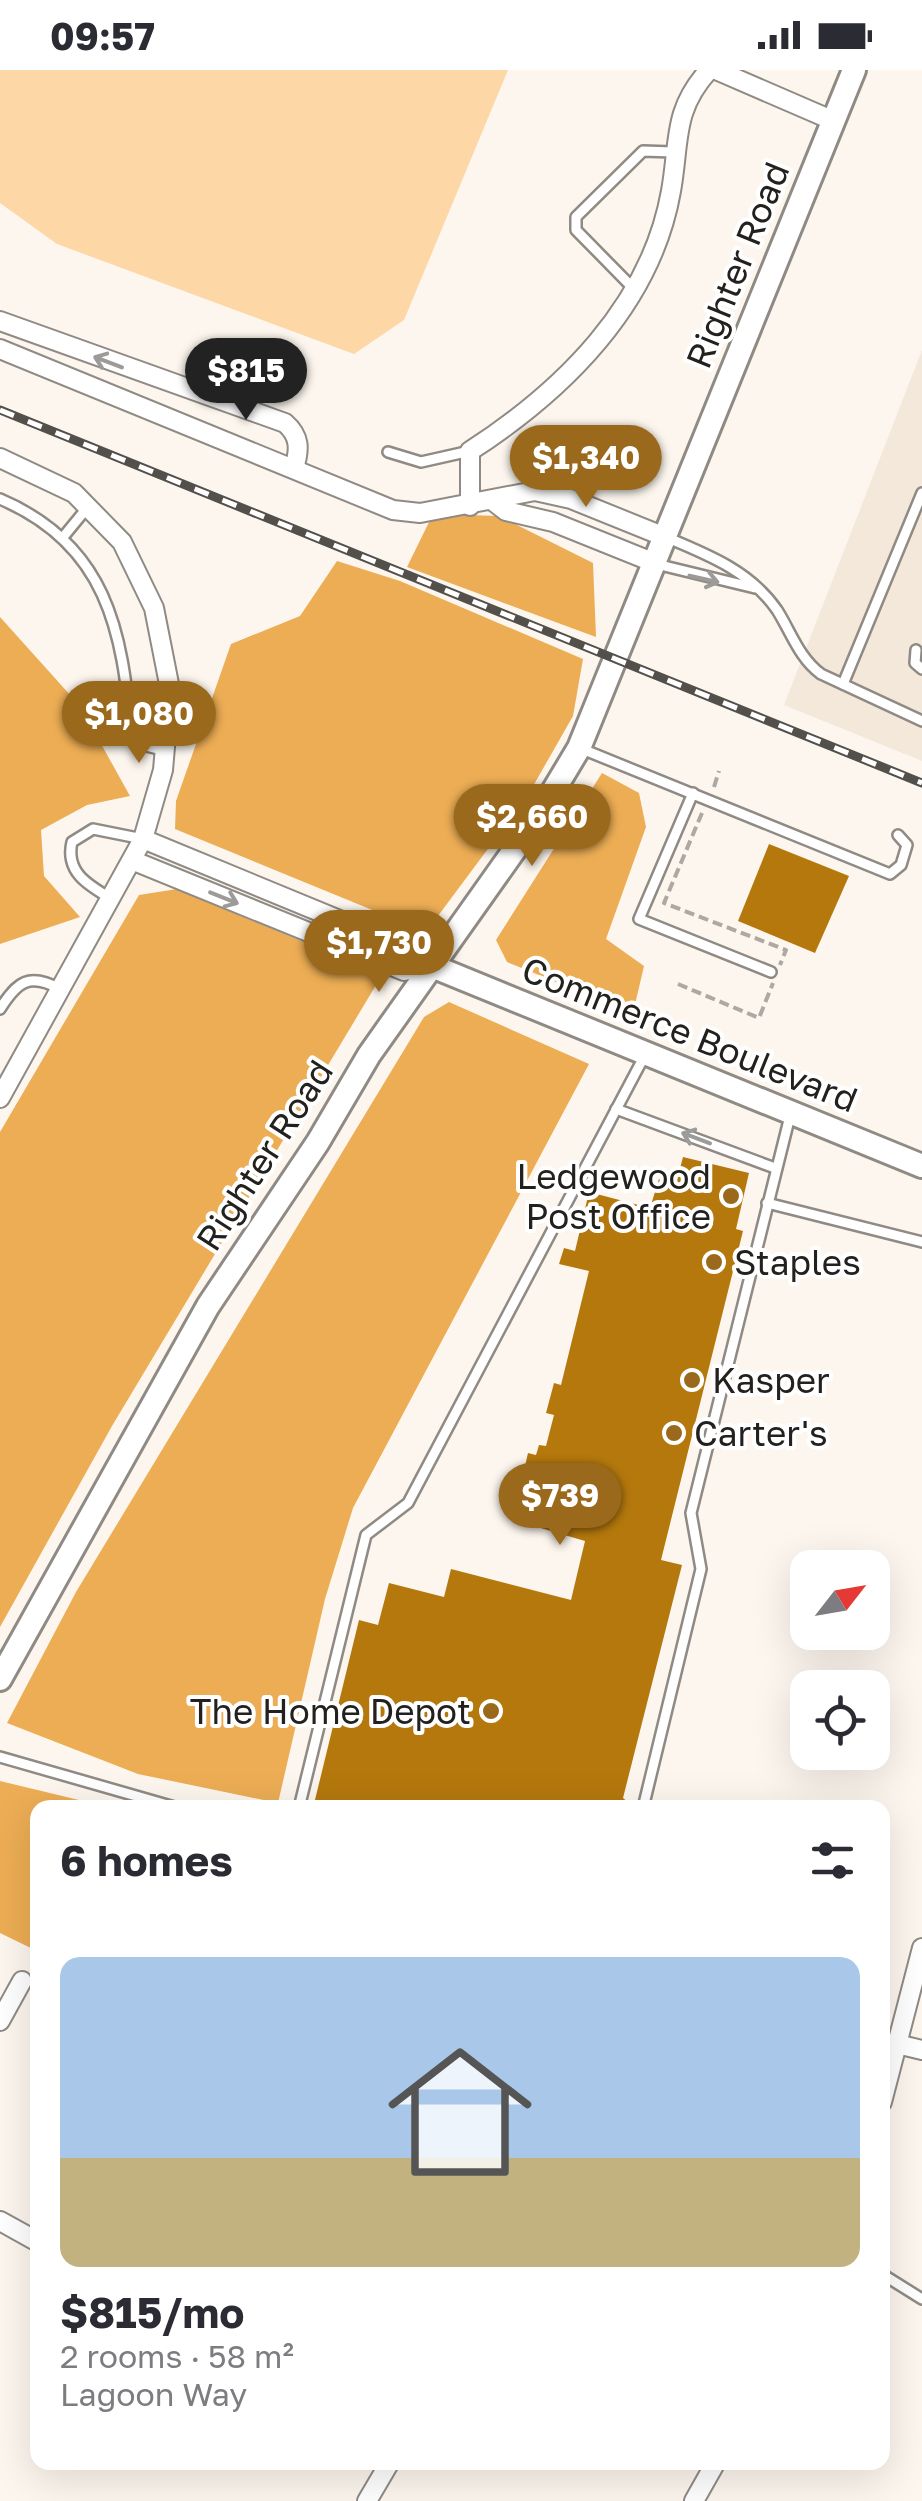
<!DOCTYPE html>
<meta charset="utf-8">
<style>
body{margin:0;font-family:"Golos Text",sans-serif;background:#f2f2f3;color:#2b2b33;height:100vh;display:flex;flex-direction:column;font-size:38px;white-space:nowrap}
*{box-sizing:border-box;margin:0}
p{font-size:32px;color:#7c7c81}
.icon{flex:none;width:55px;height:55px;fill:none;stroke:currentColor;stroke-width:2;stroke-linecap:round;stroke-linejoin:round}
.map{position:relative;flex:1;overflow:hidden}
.drawer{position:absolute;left:30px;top:1730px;width:860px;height:670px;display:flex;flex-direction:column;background:#fff;border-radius:20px;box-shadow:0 10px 40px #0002}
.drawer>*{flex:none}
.needle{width:65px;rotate:59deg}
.buttons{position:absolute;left:790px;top:1480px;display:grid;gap:20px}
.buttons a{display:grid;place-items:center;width:100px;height:100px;border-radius:20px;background:#fff;box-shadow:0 10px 40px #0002;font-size:50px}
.price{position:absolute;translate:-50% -85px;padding:0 22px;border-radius:35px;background:#9a691c;color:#fff;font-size:32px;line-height:65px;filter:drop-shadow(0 2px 5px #0008)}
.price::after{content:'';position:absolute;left:50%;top:60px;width:30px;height:22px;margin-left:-15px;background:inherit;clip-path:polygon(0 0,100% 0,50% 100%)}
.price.selected{background:#222;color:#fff}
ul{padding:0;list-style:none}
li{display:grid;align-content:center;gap:20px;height:530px;padding:0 30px}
li span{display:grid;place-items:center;height:310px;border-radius:20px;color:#555}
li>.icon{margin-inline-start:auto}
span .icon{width:180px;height:180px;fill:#fffc;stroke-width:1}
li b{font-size:42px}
h2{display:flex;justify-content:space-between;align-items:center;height:120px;padding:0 30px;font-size:42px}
.status{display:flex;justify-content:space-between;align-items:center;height:70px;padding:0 50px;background:#fff;direction:ltr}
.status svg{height:28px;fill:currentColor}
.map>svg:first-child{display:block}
.built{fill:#f4e8db}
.forest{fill:#ecad54}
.water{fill:#fed7a6}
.building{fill:#b4780d}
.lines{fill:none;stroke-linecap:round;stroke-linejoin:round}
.lane-casing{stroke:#908a84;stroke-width:14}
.street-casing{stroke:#908a84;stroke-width:22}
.secondary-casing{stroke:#908a84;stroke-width:28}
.path{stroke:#ada8a2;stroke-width:4;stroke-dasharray:10 5;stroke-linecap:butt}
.lane{stroke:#fff;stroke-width:9}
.street{stroke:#fff;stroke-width:18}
.secondary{stroke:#fff;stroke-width:22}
.rail-casing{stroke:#53504c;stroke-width:9}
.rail{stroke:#fff;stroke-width:5;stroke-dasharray:15;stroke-linecap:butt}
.oneway{stroke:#9c9b9a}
.poi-dot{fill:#9a691c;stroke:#fff;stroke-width:4}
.labels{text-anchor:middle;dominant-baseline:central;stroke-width:8;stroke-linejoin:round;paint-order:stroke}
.street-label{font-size:35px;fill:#23211e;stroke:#fff}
.poi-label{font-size:35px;fill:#23211e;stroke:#fff;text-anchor:start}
</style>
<div class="status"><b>09:57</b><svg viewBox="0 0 49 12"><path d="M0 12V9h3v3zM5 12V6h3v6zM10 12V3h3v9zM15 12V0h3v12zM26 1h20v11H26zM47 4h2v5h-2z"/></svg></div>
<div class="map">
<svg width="922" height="2431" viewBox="0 0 922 2431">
<rect width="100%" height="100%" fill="#fcf6ee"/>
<polygon class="built" points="922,280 922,691 784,635"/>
<g class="forest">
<polygon points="433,444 499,446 593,493 596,567 407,497"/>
<polygon points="337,491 400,511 583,589 573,646 528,725 426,862 175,759 176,731 231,574 300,546"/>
<polygon points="0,547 80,636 130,726 87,735 41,760 44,806 80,847 0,874"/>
<polygon points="602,703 639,723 646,757 606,869 644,896 633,943 507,892 496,870"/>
<polygon points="177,819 382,905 112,1356 0,1557 0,1062 139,825"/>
<polygon points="449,932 589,994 353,1438 325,1529 278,1733 138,1704 7,1653 76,1522 424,947"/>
<polygon points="0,1711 108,1737 38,1738 37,1881 0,1863"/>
</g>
<polygon class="water" points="0,0 508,0 404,250 354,284 57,174 0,133"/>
<g class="building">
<polygon points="769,774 849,806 815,883 738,851"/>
<polygon points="683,1087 749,1103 736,1159 743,1161 661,1490 682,1495 623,1728 635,1738 313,1738 359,1550 378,1555 389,1513 444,1527 451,1499 571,1530 585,1471 527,1454 535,1421 527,1419 529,1410 522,1409 528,1383 536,1385 539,1375 546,1376 554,1345 546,1343 554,1313 561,1315 589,1201 559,1194 564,1178 575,1181 589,1122 650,1138 659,1109 676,1114"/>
</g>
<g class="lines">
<g class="lane-casing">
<g id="lane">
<polyline points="633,218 576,160 576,147 643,81 673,82"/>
<polyline points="388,382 421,392 470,381"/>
<path d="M0,429c106,45 123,131 131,236l11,10 21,5"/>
<polyline points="64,466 87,438"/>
<path d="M668,468c41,17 83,34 109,72 14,22 22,48 44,64l101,47"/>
<polyline points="656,494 755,518"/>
<polyline points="916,580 915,593 922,599"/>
<polyline points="843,614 922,423"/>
<polyline points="582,679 890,804 901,795 907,775 898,765"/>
<polyline points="693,723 639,849 771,902"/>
<path d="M110,828c-22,-13 -45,-26 -38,-56l21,-13 50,10"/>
<path d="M0,939c17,-27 29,-37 60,-20"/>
<polyline points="616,1039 775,1098"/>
<polyline points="767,1133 922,1172"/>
<polyline points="0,1687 178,1738"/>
<polyline points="299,1738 366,1465 408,1433 646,983"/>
<polyline points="643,1738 701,1499 691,1443 790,1046"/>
<polyline points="882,2204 922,2229"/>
</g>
</g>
<g class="street-casing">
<g id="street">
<polyline points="716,0 834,51"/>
<path d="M0,251l285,102c15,13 15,26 9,45"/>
<polyline points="0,279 393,440 420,443 535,421 571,429 665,467"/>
<polyline points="0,388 74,423 122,472 154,538 170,619 163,700 143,769 0,1028"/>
<polyline points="493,431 506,441 553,452 655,493"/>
<path d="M470,436v-55c93,-60 181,-146 201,-260 9,-50 1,-80 38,-121"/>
<polyline points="143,769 417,882 432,896"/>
<polyline points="134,791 404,901 432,896"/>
<polyline points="0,1951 22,1911"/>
<polyline points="897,1974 922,1980"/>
<polyline points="882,2032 922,1878"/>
<polyline points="0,2151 38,2172"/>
<polyline points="367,2431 390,2392"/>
<polyline points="694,2431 716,2392"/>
</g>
</g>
<g class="secondary-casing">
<g id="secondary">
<polyline points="432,896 922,1096"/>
<polyline points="0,1609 208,1236 318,1072 369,985 537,748 579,678 854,0"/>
</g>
</g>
<g class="path">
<polyline points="714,717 719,701"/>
<polyline points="702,743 664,833 786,880 780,895"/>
<polyline points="678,914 759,948 773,913"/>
</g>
<use href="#lane" class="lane"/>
<use href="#street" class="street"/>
<use href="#secondary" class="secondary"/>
<g class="rail-casing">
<polyline id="rail" points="0,340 922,713"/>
</g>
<use href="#rail" class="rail"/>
</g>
<defs><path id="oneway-shaft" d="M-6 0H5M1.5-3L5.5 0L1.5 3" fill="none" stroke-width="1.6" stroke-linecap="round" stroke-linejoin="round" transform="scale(2.5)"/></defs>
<g class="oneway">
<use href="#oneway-shaft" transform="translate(108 292) rotate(-159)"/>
<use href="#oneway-shaft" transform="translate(704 509) rotate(13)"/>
<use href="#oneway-shaft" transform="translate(224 828) rotate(22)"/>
<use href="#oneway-shaft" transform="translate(696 1068) rotate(-159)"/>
</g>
<g class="poi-dot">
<circle cx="731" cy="1126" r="10"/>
<circle cx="714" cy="1192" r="10"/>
<circle cx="692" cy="1310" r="10"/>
<circle cx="674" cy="1363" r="10"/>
<circle cx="491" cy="1641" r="10"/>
</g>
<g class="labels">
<g class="street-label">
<text transform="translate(737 195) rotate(-68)">Righter Road</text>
<text transform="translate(690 964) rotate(22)">Commerce Boulevard</text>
<text transform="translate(264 1085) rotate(-57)">Righter Road</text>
</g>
<g class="poi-label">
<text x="711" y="1106" text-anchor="end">Ledgewood<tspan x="711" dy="40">Post Office</tspan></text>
<text x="734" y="1192">Staples</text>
<text x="712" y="1310">Kasper</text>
<text x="694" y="1363">Carter's</text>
<text x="471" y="1641" text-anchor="end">The Home Depot</text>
</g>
</g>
</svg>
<div class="buttons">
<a><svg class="needle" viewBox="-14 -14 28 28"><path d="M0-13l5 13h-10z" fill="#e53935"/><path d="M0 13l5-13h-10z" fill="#7c7c81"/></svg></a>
<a><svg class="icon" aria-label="locate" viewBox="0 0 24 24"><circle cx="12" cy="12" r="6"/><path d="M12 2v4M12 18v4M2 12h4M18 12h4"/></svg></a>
</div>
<b class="price selected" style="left:246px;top:353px">$815</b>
<b class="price" style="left:586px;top:440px">$1,340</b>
<b class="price" style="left:139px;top:696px">$1,080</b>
<b class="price" style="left:532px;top:799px">$2,660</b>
<b class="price" style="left:379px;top:925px">$1,730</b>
<b class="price" style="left:560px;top:1478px">$739</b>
<section class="drawer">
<h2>6 homes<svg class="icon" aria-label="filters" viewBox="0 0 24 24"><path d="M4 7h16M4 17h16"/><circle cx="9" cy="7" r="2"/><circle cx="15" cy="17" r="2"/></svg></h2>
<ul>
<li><span style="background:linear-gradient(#a9c7e8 65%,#c2b280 0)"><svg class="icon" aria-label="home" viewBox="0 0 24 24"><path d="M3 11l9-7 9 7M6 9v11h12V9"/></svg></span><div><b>$815/mo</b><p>2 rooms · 58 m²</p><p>Lagoon Way</p></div></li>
</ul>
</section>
</div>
